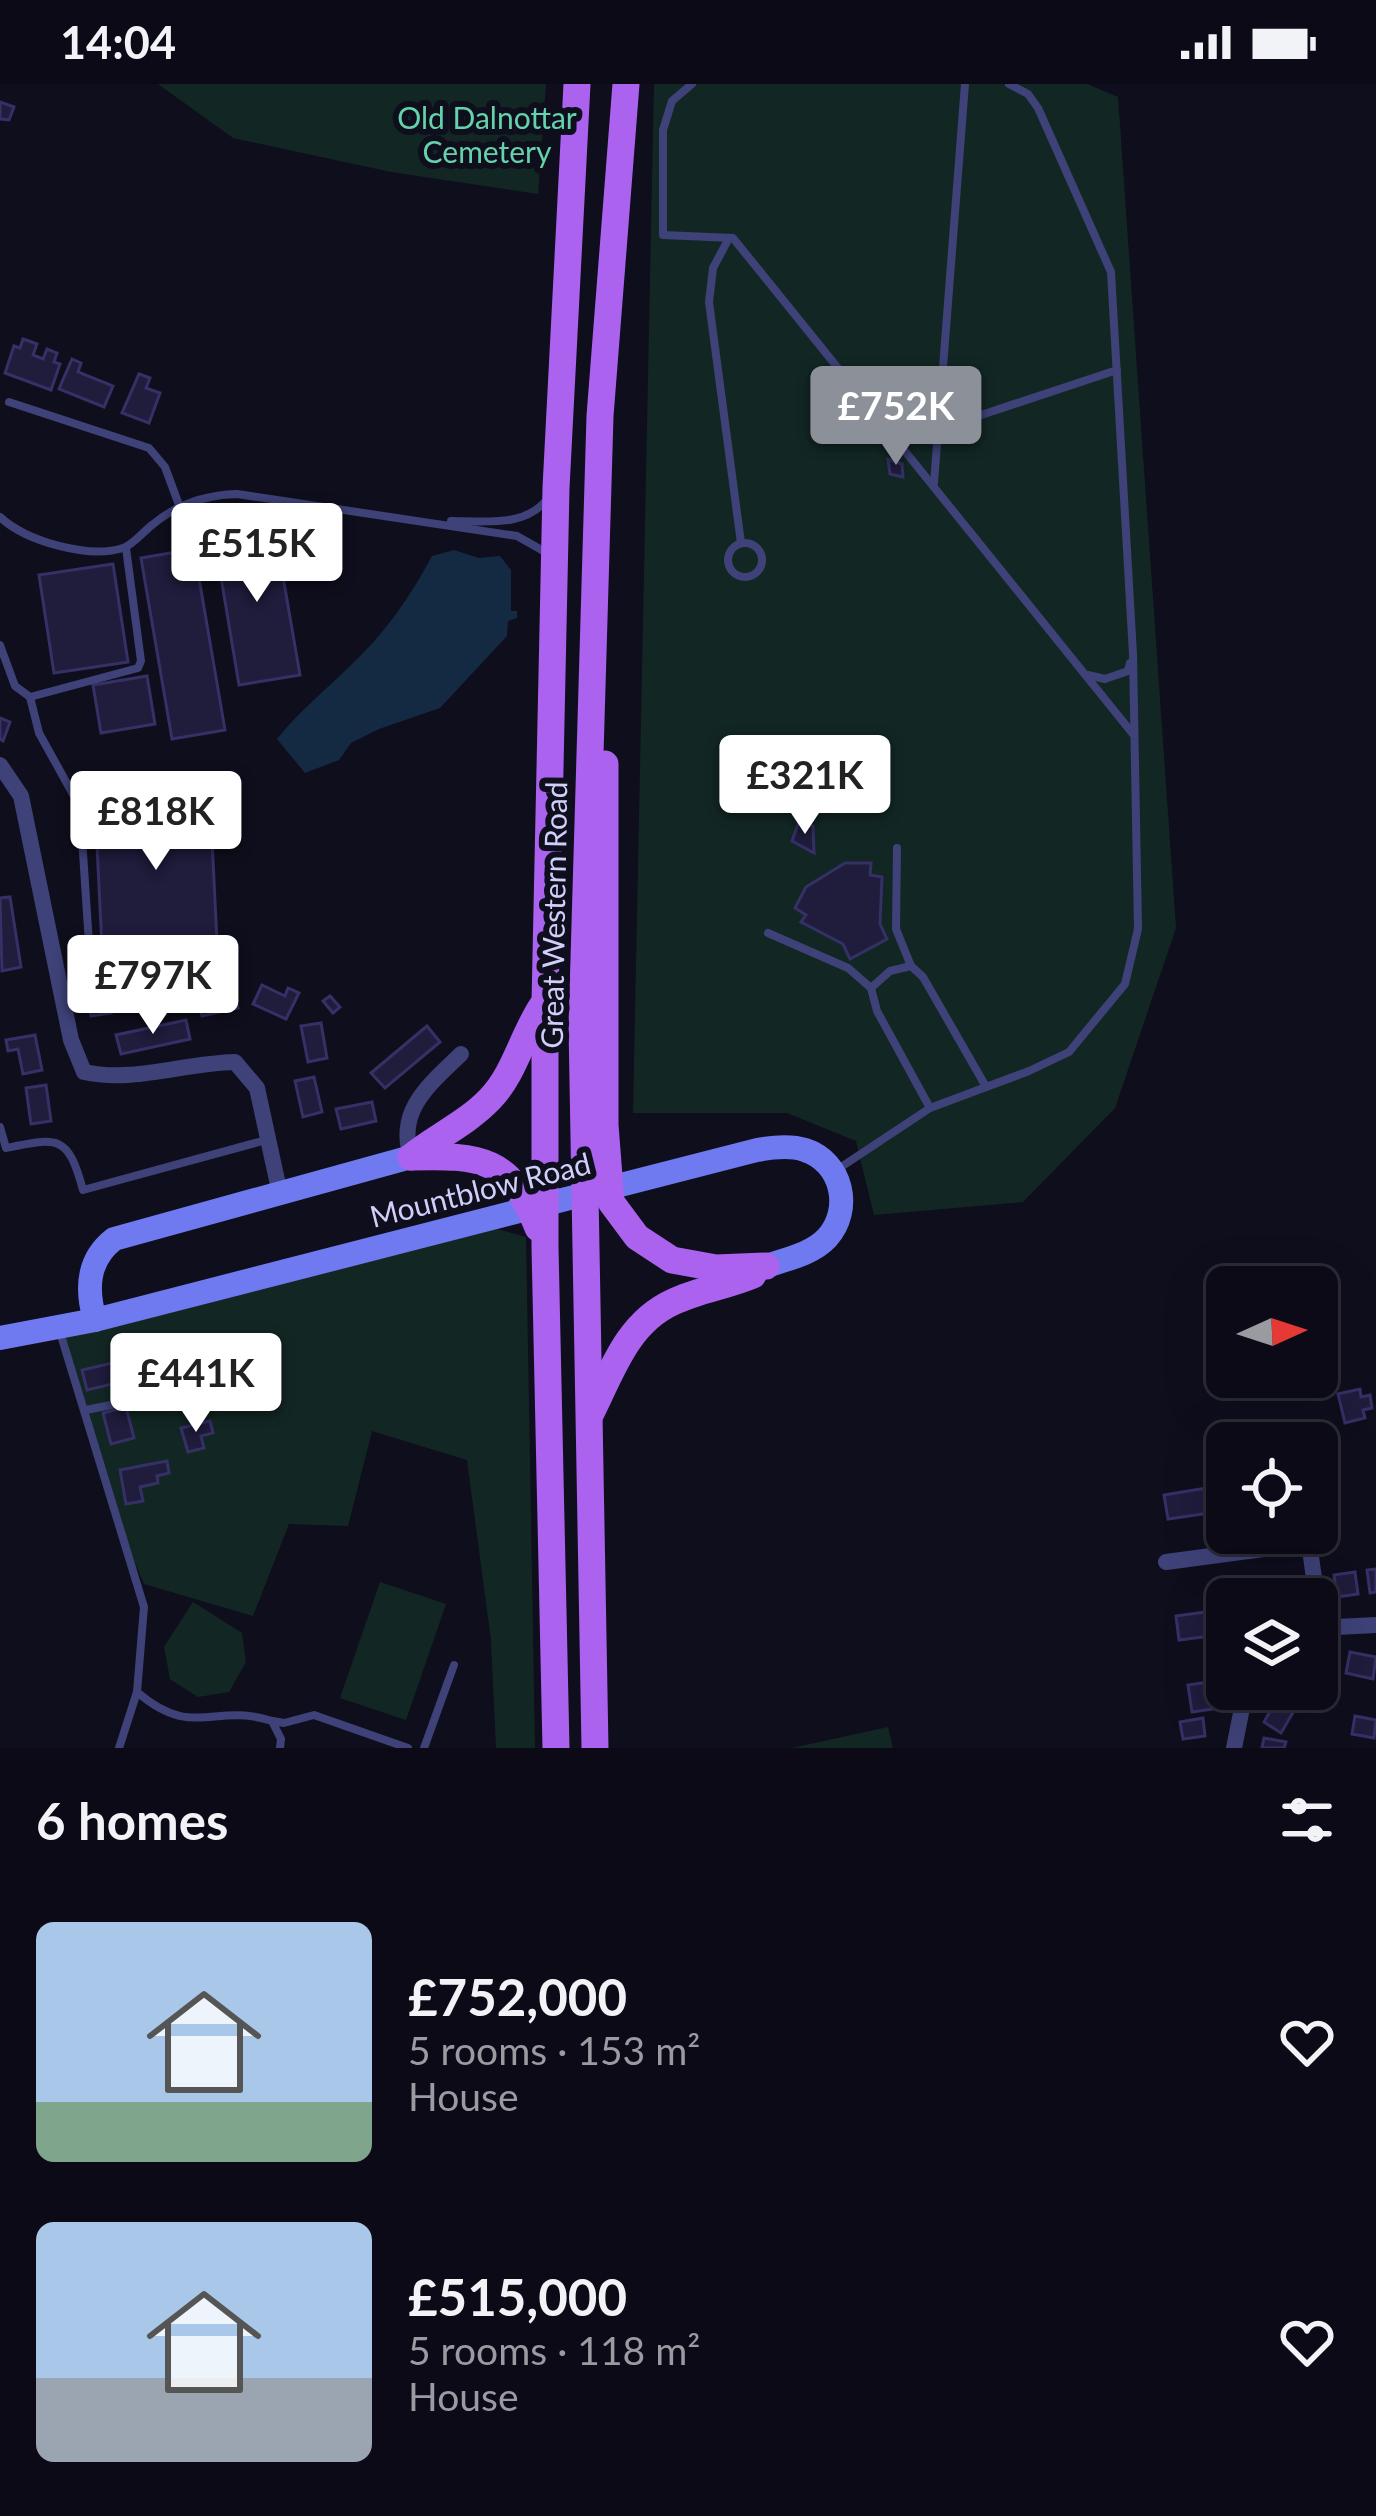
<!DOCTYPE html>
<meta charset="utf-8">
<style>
body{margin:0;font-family:Lato,sans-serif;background:#14131f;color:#f1f3f6;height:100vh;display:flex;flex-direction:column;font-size:45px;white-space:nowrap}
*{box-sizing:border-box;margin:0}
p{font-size:39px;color:#9a9aa1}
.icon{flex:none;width:66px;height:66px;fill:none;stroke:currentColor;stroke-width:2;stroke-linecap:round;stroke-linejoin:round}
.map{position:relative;height:1664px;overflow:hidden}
.details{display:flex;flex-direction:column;background:#0b0a16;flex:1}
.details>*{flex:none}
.needle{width:78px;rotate:87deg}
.controls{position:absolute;left:1206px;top:1182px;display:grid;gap:24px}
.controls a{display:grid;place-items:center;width:132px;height:132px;border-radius:18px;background:#0b0a16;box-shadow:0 12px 48px #0002,0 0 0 3px #2b2b35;font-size:60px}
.price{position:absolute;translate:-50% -102px;padding:0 27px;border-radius:12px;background:#fff;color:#222;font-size:39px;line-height:78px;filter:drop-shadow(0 3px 6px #0008)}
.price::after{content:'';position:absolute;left:50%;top:72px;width:36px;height:27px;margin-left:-18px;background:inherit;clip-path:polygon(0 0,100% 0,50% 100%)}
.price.on{background:#8c9099;color:#fff}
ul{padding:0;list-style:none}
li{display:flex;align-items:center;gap:36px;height:300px;padding:0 36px}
li span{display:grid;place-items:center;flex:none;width:336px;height:240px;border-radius:18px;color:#555}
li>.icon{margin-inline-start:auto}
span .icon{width:144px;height:144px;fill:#fffc;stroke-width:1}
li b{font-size:51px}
h2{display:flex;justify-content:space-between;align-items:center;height:144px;padding:0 36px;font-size:51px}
.status{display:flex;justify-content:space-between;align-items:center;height:84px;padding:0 60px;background:#0b0a16;direction:ltr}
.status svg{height:33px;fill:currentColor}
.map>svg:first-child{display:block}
.green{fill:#122724}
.water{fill:#132a42}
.building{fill:#1f1c3c;stroke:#353066;stroke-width:3}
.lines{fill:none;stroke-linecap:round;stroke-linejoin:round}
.lane{stroke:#3e4278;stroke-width:8}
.street{stroke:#3e4278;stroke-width:16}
.secondary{stroke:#707af0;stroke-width:24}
.primary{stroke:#ab62ef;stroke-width:27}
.labels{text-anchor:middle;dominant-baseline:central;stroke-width:12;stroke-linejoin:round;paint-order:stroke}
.park-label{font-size:30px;fill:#64d2ab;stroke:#0f0e1d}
.street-label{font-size:30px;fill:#d0cffa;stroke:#0f0e1d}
</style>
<div class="status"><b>14:04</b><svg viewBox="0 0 49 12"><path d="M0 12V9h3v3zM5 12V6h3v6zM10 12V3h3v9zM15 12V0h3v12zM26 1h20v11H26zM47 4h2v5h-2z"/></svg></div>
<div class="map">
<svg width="1376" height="1664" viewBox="0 0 1376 1664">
<rect width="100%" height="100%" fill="#0f0e1d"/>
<g class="green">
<polygon points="158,0 546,0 538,110 391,88 233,54"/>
<polygon points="654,0 1087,0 1118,13 1176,844 1115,1024 1023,1118 874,1131 856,1057 787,1029 633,1029"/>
<polygon points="472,1138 526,1153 535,1664 496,1664 491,1556 467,1376 372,1347 348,1442 289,1440 253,1532 144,1500 129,1465 58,1244"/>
<polygon points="380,1498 446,1520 406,1636 340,1614"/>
<polygon points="193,1518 242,1549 246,1578 229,1608 198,1613 170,1595 164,1563"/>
<polygon points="888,1643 893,1664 792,1664"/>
</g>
<path class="water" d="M454,466l25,8 21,-2 11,14v41h6v7l-9,3 -1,15 -67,72 -61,21 -28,14 -12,17 -34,13 -28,-34c23,-29 49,-49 75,-75 34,-32 58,-67 80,-108z"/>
<g class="building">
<polygon points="0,18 14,23 9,36 0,35"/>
<polygon points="23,255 37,260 33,271 43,275 47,265 57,269 54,278 60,280 51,306 5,289 14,262 20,264"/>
<polygon points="72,275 81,279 78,288 113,302 104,323 59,305"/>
<polygon points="139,290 150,294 146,304 160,309 149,339 122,329"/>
<polygon points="888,375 902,380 903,393 890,390"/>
<polygon points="274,441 300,591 239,601 214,451"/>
<polygon points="194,465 225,646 172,655 141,474"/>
<polygon points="113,480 128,578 54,589 39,491"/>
<polygon points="147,592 155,640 101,649 93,601"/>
<polygon points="0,634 10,638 3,657 0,655"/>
<polygon points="210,715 217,858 102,863 95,721"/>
<polygon points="798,740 813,742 814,769 792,757"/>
<polygon points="845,779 871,779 870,791 882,793 880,840 887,855 850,875 843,860 801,838 806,831 795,824 806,803"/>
<polygon points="10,813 21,883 2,887 0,814"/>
<polygon points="106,893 111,929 91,932 86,896"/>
<polygon points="262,901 285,912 288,904 299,909 286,935 253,920"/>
<polygon points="233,904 238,924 202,932 197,912"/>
<polygon points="330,912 340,923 333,929 323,917"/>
<polygon points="186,936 190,955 121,970 116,951"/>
<polygon points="321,939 327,974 308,978 301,942"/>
<polygon points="427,942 440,958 385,1004 371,989"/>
<polygon points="35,951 42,986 23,990 18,965 8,967 6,956"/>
<polygon points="314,993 322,1028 303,1033 295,997"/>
<polygon points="46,1001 51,1037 31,1040 26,1004"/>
<polygon points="372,1018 376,1037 341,1045 336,1025"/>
<polygon points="159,1268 164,1288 87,1306 82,1286"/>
<polygon points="1360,1305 1361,1313 1370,1311 1372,1324 1363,1326 1365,1334 1345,1339 1338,1310"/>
<polygon points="126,1323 134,1354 111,1360 103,1329"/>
<polygon points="210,1337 213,1349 201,1352 204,1364 188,1368 181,1344"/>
<polygon points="167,1377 169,1389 157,1392 158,1399 140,1403 143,1417 126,1420 120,1386"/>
<polygon points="1213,1403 1217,1428 1168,1435 1164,1411"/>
<polygon points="1376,1485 1376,1508 1370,1509 1367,1486"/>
<polygon points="1355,1488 1358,1510 1337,1513 1334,1491"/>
<polygon points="1227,1525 1227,1550 1179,1556 1176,1532"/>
<polygon points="1350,1568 1376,1573 1373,1595 1346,1589"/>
<polygon points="1320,1578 1328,1597 1317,1602 1317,1579"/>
<polygon points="1209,1598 1213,1625 1192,1628 1188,1601"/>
<polygon points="1277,1615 1295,1625 1281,1649 1264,1638"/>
<polygon points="1355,1632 1376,1636 1374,1654 1352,1650"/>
<polygon points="1203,1634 1205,1652 1183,1655 1180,1638"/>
<polygon points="1264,1654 1286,1658 1284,1664 1262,1664"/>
</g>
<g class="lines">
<g class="lane">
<polyline points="692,0 672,17 663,46 663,151 733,154 1133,650"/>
<polyline points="729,154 713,184 709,218 741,459"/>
<polyline points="9,318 149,364 165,383 179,421"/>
<polyline points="895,352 915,353 1117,286"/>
<polyline points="934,399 965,0"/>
<path d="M0,433c25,24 89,42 123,31 10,-3 20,-16 29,-23 25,-21 52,-30 85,-31l280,42 30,17"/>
<path d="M451,437c33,0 75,7 97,-23"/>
<circle cx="745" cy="476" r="17"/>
<polyline points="0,561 15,602 30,613 138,584 141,577 126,464"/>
<polyline points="1088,591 1105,595 1128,587 1130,579"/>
<polyline points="30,613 39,649 80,723 89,860"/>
<polyline points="897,764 896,845 911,882"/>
<polyline points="768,849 848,884 871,904"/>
<polyline points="930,1024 1029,987 1069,968 1125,900 1138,845 1133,570 1111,188 1038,24 1028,10 1009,0"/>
<path d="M0,1043l6,21c53,-11 62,-13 77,42l183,-50"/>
<polyline points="835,1087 930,1024 877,927 871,904 890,887 911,882 923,893 985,1001"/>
<polyline points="59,1245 144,1523 137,1608 119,1664"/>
<polyline points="86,1326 190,1305"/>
<path d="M137,1608c56,48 76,10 135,29l9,18 -1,9"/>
<polyline points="273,1637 284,1639 314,1631 408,1664"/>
<polyline points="424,1664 454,1581"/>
</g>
<g class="street">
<path d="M0,681l21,31 50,244 13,32c50,11 100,-9 151,-10l22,26 23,106"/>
<path d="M411,1073c-15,-47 19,-73 50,-103"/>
<polyline points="1166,1478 1309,1459 1317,1515"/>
<polyline points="1317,1544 1376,1541"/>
<polyline points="1234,1664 1244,1614 1250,1605"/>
</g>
<g class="secondary">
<path d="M95,1236c-9,-31 -8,-60 19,-81l297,-82"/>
<path d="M0,1254l95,-18 662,-170c16,-3 33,-5 48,0 37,12 48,59 22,88 -15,16 -40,21 -61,28"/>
</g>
<g class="primary">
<polyline points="605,680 605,1041 611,1118 637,1153 672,1176 716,1184 766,1182"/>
<path d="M411,1073c25,-20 56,-34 79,-58 25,-26 32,-63 52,-93"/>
<path d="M411,1073c70,-2 100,1 127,71"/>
<path d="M591,1329c21,-42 36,-90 82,-111 25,-12 54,-16 80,-27"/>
<polyline points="556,1664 545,1163 545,918 556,404 577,0"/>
<polyline points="595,1664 582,942 600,332 626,0"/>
</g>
</g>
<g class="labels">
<g class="park-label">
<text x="487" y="33">Old Dalnottar<tspan x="487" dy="34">Cemetery</tspan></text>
</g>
<g class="street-label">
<text transform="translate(553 831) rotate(-89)">Great Western Road</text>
<text transform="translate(480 1105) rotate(-14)">Mountblow Road</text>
</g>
</g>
</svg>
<div class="controls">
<a><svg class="needle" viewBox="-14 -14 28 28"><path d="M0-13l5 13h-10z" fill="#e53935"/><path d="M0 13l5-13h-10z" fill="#9a9aa1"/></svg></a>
<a><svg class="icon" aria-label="locate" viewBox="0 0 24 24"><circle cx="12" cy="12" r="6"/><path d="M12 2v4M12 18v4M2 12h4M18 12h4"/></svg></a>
<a><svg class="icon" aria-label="layers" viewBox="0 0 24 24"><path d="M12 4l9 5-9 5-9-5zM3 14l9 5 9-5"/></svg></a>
</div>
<b class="price on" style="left:896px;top:384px">£752K</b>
<b class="price" style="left:257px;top:521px">£515K</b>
<b class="price" style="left:805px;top:753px">£321K</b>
<b class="price" style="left:156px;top:789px">£818K</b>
<b class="price" style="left:153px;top:953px">£797K</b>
<b class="price" style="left:196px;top:1351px">£441K</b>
</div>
<section class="details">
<h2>6 homes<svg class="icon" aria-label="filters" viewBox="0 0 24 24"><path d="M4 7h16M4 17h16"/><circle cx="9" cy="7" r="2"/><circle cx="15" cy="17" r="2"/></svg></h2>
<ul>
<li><span style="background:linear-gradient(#a9c7e8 75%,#7fa58c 0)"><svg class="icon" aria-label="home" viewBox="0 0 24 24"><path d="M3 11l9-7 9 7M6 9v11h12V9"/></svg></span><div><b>£752,000</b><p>5 rooms · 153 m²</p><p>House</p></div><svg class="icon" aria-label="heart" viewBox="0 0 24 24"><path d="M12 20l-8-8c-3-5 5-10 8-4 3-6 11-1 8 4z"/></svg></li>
<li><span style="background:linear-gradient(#a9c7e8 65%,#9aa5b1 0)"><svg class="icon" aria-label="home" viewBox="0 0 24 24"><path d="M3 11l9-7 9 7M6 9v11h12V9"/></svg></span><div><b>£515,000</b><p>5 rooms · 118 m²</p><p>House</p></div><svg class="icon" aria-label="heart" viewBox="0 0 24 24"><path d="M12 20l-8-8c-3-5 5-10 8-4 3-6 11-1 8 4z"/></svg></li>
</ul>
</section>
